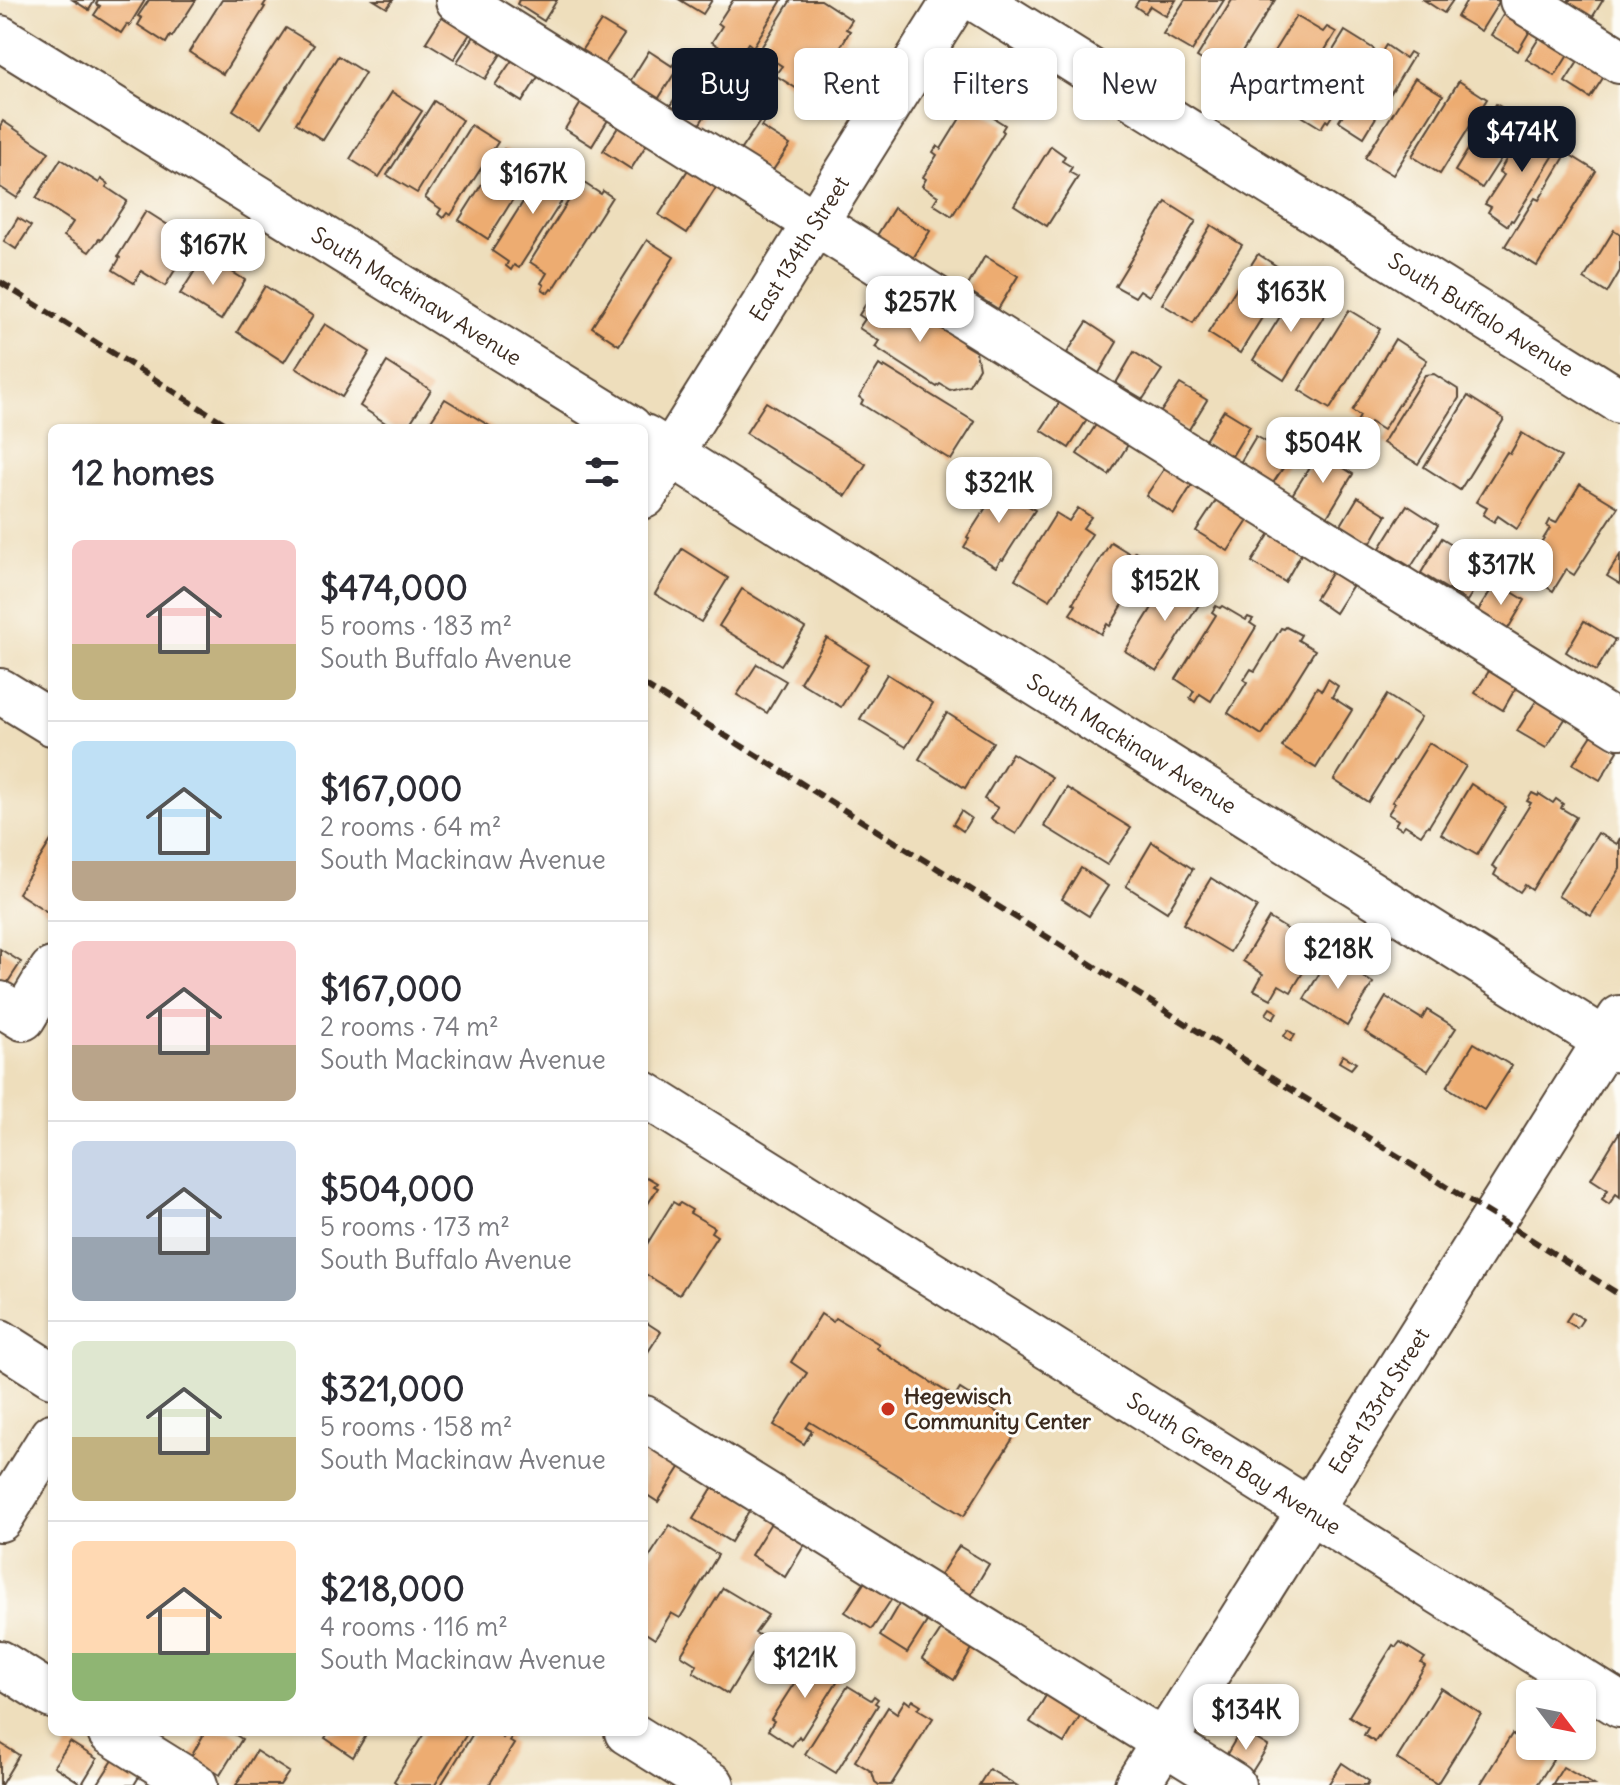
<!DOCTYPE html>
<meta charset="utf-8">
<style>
body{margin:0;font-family:Delius,sans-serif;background:#f2f2f3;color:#2b2b33;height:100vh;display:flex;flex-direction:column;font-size:30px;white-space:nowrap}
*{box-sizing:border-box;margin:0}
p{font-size:26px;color:#7c7c81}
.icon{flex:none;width:44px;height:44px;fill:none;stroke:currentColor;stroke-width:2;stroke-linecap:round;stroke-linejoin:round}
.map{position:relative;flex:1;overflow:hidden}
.side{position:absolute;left:48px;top:424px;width:600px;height:1312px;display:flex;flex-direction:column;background:#fff;border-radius:12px;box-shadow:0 2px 6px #0004}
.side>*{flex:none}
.hud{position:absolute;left:672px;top:48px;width:760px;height:72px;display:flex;gap:16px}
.needle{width:52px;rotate:122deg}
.fabs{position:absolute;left:1516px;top:1680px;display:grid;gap:16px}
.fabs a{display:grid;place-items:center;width:80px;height:80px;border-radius:12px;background:#fff;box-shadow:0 2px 6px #0004;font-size:40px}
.price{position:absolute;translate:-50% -68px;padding:0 18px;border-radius:16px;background:#fff;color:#222;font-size:26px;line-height:52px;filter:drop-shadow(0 2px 4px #0008)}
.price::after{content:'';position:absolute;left:50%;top:48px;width:24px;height:18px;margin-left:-12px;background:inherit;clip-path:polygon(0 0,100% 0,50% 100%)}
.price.active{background:#111827;color:#fff}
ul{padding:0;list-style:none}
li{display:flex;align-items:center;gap:24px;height:200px;padding:0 24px}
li+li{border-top:2px solid #e1e1e2}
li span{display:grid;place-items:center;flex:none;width:224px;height:160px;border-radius:12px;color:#555}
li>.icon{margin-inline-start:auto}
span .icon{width:96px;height:96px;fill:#fffc;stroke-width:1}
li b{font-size:34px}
h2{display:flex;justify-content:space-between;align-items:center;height:96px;padding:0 24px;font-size:34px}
.pill{padding:0 28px;border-radius:12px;background:#fff;box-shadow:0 2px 6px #0004;font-size:28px;line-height:72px}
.pill.active{background:#111827;color:#fff}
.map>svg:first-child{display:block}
.building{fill:#edac71}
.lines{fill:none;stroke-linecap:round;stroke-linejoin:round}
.minor-casing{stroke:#564536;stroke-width:48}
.major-casing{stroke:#564536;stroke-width:48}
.minor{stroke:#fff;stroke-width:44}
.major{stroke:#fff;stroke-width:44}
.rail{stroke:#3b2a1e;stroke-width:6;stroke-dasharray:12 6;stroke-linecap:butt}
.poi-dot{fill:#c8321e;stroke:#fdfcf7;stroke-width:3}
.labels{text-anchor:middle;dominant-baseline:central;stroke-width:6;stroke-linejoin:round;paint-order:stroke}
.street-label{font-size:22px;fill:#3b2a1e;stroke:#fdfcf7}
.poi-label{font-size:22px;font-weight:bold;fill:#3b2a1e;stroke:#fdfcf7;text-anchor:start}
</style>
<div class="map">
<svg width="1620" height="1785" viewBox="0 0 1620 1785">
<rect width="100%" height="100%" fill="#fdfcf7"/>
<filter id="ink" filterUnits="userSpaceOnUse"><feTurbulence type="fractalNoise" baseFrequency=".0125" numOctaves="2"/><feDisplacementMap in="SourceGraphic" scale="16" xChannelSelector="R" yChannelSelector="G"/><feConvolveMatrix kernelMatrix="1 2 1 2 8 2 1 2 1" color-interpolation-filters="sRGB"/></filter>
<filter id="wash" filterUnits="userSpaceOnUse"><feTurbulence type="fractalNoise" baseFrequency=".006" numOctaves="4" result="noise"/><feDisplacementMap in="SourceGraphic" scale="32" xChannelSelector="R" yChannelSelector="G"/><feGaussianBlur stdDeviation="1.8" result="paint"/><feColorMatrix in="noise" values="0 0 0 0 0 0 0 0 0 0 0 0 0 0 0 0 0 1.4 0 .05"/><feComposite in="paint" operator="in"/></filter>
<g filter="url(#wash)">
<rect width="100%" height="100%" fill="#eedebc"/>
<g id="blocks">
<g class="building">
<polygon points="73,0 95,0 89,10"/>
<polygon points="98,0 145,0 129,26 127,24 121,33 94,15 100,6 96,4"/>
<polygon points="149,0 196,0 172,37 170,36 166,43 138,25 142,18 138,16"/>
<polygon points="222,0 267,0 263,6 265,7 223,74 189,52"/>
<polygon points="374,0 393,0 387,8"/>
<polygon points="519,0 557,0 544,21 517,4"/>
<polygon points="680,0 712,0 703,14"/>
<polygon points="733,0 782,0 753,47 748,43 738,59 712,42 722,26 718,23"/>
<polygon points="791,0 821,0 852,20 846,29 850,31 815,89 812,87 807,95 775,75 782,66 759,51"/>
<polygon points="1139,0 1176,0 1166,16 1150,6 1145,13 1135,6"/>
<polygon points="1185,0 1224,0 1192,51 1163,34"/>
<polygon points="1232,0 1275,0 1227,76 1197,57"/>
<polygon points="1424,0 1453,0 1444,13"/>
<polygon points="1467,0 1497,0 1499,2 1481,31 1457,17"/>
<polygon points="1569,0 1603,0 1590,21 1566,5"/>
<polygon points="1508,7 1534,24 1518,51 1491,35"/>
<polygon points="445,12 473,29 454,59 426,42"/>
<polygon points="1296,16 1323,32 1327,27 1336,32 1290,107 1256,86 1261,79 1258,77"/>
<polygon points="601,21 624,35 604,65 581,51"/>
<polygon points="286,28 314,45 261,128 233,110"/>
<polygon points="1544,30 1573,47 1555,76 1526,59"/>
<polygon points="1345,31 1374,49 1328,122 1326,120 1321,128 1295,112"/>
<polygon points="477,32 504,49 485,79 457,62"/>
<polygon points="1386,45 1405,58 1409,52 1414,55 1364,137 1339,121"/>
<polygon points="649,51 672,66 674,63 679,66 657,101 629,83"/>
<polygon points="1585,51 1610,67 1590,98 1565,82"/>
<polygon points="338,56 365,73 323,140 296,123"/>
<polygon points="515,56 541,72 522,102 495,85"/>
<polygon points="688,77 718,95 699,125 670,106"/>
<polygon points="1415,78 1443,95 1393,175 1365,158"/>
<polygon points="1459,81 1487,99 1440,174 1412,156"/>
<polygon points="392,92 422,111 379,177 350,159"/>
<polygon points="584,98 611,115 592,146 565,129"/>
<polygon points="434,101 462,120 417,193 387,175"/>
<polygon points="1496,104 1525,121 1482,188 1455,171"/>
<polygon points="973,105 1005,125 1002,130 1004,132 952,216 933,204 938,196 922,186 926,179 923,177 937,155 933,152 937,146 941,149 967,107 970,109"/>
<polygon points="761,120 764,122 761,127 790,145 769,176 737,155"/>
<polygon points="3,121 49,152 17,198 0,187 0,126"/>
<polygon points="622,121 650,139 631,169 603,151"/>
<polygon points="1533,124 1562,142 1513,221 1511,220 1508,226 1488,212 1491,207 1485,204 1504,175 1499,172 1515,144 1519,146"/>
<polygon points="471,125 498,142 451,215 447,213 443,218 438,214 441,209 425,198"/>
<polygon points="1051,146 1065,156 1062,161 1072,167 1069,172 1078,177 1047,226 1014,205"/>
<polygon points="504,149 533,167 488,239 459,220"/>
<polygon points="1567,153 1596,171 1537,266 1505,246 1535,198 1539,200"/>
<polygon points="61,159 99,183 101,179 108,184 106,187 127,201 101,240 99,239 89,252 64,236 73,222 36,198"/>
<polygon points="693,162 721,180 687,233 659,215"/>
<polygon points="547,164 555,169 558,165 563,168 560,173 574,182 519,268 514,265 511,270 506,266 508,262 492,251"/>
<polygon points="581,181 601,194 603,191 612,197 553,290 551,289 548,293 542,289 544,285 541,283 547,273 530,262"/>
<polygon points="1166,202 1196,221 1149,296 1140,290 1135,297 1115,286"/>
<polygon points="894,208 930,231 912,260 876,237"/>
<polygon points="146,211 193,241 165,286 141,271 134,283 113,270 120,258 118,256"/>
<polygon points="18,218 31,226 16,249 4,241"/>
<polygon points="1211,225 1242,245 1193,323 1162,304"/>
<polygon points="1614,230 1620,234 1620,271 1607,293 1584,279"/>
<polygon points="647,240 674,257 619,345 592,327"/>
<polygon points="1258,254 1289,274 1240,353 1208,333"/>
<polygon points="205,255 245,280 221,320 180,294"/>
<polygon points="985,256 1018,276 998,309 966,289"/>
<polygon points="265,286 313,316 284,362 237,332"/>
<polygon points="1298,288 1329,308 1284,380 1253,360"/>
<polygon points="880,295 900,307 902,303 965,342 963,344 976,352 979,368 969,385 950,390 940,384 937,387 875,347 879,341 859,328 865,319 859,315 869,299 875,302"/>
<polygon points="1349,310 1380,329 1330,409 1299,390"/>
<polygon points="1087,322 1117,342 1099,373 1067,353"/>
<polygon points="325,324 370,352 342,397 296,368"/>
<polygon points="1395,339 1427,360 1383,430 1370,422 1366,428 1357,422 1360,416 1352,411"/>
<polygon points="1134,352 1162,370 1143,399 1116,383"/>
<polygon points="387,362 431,390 407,428 393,428 360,406"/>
<polygon points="879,365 883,368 884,366 975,422 951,460 861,404 863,400 859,397"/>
<polygon points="1434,374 1459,390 1459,398 1418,464 1383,443 1425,375"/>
<polygon points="1180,384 1207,400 1188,431 1160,413"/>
<polygon points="1468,396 1504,419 1460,490 1424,467"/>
<polygon points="445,399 493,428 426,428"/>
<polygon points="1061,400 1088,418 1069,448 1041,430"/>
<polygon points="766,402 866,464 846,496 746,433"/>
<polygon points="1224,410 1250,426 1231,458 1204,442"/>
<polygon points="1099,420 1131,440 1109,475 1077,454"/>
<polygon points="1522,433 1561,457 1517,529 1498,516 1494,522 1483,515 1487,508 1476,502 1507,452 1510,454"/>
<polygon points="1256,436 1291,456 1273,483 1240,463"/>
<polygon points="1319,452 1353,474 1327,517 1292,495"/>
<polygon points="1166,466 1193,483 1174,514 1146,496"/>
<polygon points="1009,480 1020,487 1014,497 1035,510 1003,560 1001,559 996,567 964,547 969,539 967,537 999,487 1003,489"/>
<polygon points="1580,484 1618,507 1574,575 1566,570 1553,591 1542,584 1539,589 1535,586 1537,581 1523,572 1550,528 1547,526 1550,520 1556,523"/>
<polygon points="1219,496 1251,516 1228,551 1196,531"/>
<polygon points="1358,497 1387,515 1370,544 1341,525"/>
<polygon points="1407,505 1438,525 1411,567 1380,548"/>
<polygon points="1078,508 1091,517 1083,528 1092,534 1050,600 1015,579 1056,513 1069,521"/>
<polygon points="1272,530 1304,549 1285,582 1252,562"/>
<polygon points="1442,538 1489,567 1467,601 1421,573"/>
<polygon points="1111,542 1132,555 1135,551 1140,554 1137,559 1145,564 1138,575 1140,576 1110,626 1107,624 1101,634 1070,614 1076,605 1073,603"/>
<polygon points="682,549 728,578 701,622 655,594"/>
<polygon points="1620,555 1620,584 1607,576"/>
<polygon points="1335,567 1356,580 1335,613 1315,599"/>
<polygon points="1173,574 1205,595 1157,671 1125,651"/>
<polygon points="1496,582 1525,600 1506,632 1476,614"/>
<polygon points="742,589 805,628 781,665 719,626"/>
<polygon points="1216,606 1220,608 1222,606 1246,620 1248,617 1253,619 1250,623 1256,627 1211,701 1200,694 1195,702 1190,698 1194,691 1176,679 1216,615 1212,612"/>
<polygon points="1584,621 1615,640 1596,671 1566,652"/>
<polygon points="1286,627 1301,635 1298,640 1315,650 1262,735 1228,713 1247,682 1244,680 1251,669 1255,671 1281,628 1284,629"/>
<polygon points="827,638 868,664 841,707 800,682"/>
<polygon points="757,664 786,681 767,713 737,695"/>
<polygon points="1491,668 1518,684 1503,710 1475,693"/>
<polygon points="887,674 933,703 906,747 860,719"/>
<polygon points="1328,679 1338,686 1332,697 1352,710 1316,768 1282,747 1317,687 1322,690"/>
<polygon points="1387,695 1421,717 1368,802 1334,780"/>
<polygon points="1538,698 1567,716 1546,748 1517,731"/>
<polygon points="947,713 993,742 965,788 919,759"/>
<polygon points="1592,735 1618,751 1600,780 1573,764"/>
<polygon points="1429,743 1466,766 1429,826 1428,825 1421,835 1405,825 1402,829 1395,825 1398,820 1388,814 1395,803 1392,802"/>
<polygon points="1012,753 1052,777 1016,834 991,819 998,808 984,799"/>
<polygon points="1471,784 1506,807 1477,855 1441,834"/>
<polygon points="1067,788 1131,828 1107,865 1044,826"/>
<polygon points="1532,793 1538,796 1539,794 1553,803 1556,799 1563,804 1561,808 1576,817 1532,890 1525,885 1520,892 1494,875 1497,869 1492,866 1531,803 1527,801"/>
<polygon points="961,811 971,818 963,831 953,824"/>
<polygon points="1598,833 1617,844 1620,838 1620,869 1591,916 1558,896"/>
<polygon points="52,839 52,915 18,893"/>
<polygon points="1152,842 1193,869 1167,912 1126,886"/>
<polygon points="1081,868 1108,886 1089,916 1062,899"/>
<polygon points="1211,878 1257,907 1230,952 1183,924"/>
<polygon points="1269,918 1318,948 1291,992 1279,985 1271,999 1254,990 1263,974 1243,961"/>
<polygon points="0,949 21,962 0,994"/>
<polygon points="1330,956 1373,983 1347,1026 1304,999"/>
<polygon points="1386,997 1422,1019 1427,1010 1456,1028 1428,1071 1365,1032"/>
<polygon points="1270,1008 1277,1012 1273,1019 1266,1014"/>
<polygon points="1288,1030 1295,1035 1291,1041 1284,1036"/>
<polygon points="1474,1043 1512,1066 1484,1110 1447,1087"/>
<polygon points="1343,1055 1356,1063 1351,1069 1339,1062"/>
<polygon points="1620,1131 1620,1197 1616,1194 1609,1204 1602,1199 1608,1190 1591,1179"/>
<polygon points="647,1177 657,1183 654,1186 658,1188 644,1210 644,1181"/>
<polygon points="673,1202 678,1205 680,1203 692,1210 690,1213 714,1227 711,1232 717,1236 679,1295 644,1273 644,1249"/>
<polygon points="1572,1312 1583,1319 1577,1328 1566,1321"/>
<polygon points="821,1314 833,1322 836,1318 879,1344 876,1348 955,1397 960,1389 1020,1427 964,1516 810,1422 806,1428 812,1431 804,1444 774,1425 807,1373 791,1362"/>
<polygon points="644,1321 661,1332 644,1358"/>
<polygon points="648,1444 681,1466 658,1502 644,1493 644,1450"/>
<polygon points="716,1482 753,1505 731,1542 693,1519"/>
<polygon points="774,1518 808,1539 785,1577 751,1555"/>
<polygon points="670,1525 718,1555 680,1618 671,1613 655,1639 644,1632 644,1565"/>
<polygon points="959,1546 989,1564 968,1599 937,1580"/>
<polygon points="866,1580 893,1597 872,1629 845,1612"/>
<polygon points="723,1588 768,1615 755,1633 763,1637 728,1694 693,1672 697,1665 681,1655"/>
<polygon points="900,1602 928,1620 907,1653 880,1636"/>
<polygon points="943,1627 973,1647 954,1680 922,1659"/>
<polygon points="1400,1642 1425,1658 1421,1663 1425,1666 1379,1738 1378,1737 1375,1742 1364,1735 1368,1728 1349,1716 1393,1645 1396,1647"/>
<polygon points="813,1654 843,1672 801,1739 799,1736 792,1746 768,1730 774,1721 771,1719"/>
<polygon points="848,1686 871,1700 874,1696 878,1699 875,1703 878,1705 836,1773 805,1754"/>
<polygon points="1441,1688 1481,1714 1437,1784 1397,1759"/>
<polygon points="1047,1694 1081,1715 1064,1743 1030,1722"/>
<polygon points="905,1700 910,1704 913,1700 921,1705 918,1709 933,1718 891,1785 879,1785 875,1782 872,1772 855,1761 888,1707 897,1713"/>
<polygon points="1241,1730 1268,1746 1250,1775 1224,1759"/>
<polygon points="205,1732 231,1732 242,1739 220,1775 191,1757"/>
<polygon points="329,1732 368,1732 353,1757 325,1738"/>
<polygon points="425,1732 468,1732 435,1785 399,1785 394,1781"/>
<polygon points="474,1732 496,1732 503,1738 507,1733 512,1736 509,1741 514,1744 489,1785 441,1785"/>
<polygon points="1512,1734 1535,1749 1538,1746 1549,1753 1547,1756 1553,1760 1537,1785 1480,1785"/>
<polygon points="70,1742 97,1759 82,1784 54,1766"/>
<polygon points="0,1743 19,1755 1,1785 0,1785"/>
<polygon points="256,1751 289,1772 280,1785 236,1785"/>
<polygon points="117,1754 143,1770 134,1785 97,1785"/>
<polygon points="1342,1763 1369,1781 1367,1785 1328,1785"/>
<polygon points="1563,1767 1594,1785 1552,1785"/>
<polygon points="989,1769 1016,1785 979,1785"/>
</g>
</g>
</g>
<g filter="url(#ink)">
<use href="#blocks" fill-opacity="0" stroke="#564536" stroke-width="2"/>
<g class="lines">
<g class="minor-casing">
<g id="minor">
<polyline points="458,0 1620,726"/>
<path id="s1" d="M977,0l643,401"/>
<polyline points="1522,0 1620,61"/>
<path id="s2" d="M0,38l630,390"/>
<path id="s3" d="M644,437l976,613"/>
<path id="s4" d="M644,496l311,-496"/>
<polyline points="0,691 52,723"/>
<polyline points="0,1004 23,1018 52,970"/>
<path id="s5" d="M644,1094l976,611"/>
<polyline points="644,1418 1233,1785"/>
<polyline points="0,1519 52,1436"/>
<polyline points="0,1663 52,1696"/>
<polyline points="110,1732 195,1785"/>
<path id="s6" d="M1137,1785l483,-767"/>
</g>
</g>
<g class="major-casing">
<g id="major">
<polyline points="0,1342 52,1375"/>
<polyline points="627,1732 712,1785"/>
</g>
</g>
<use href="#minor" class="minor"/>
<use href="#major" class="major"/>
<g class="rail">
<polyline points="0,282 232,428"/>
<polyline points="644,685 1620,1295"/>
</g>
</g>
</g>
<circle class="poi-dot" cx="888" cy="1409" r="8"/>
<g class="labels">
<g class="street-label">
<text stroke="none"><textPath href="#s4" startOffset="292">East 134th Street</textPath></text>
<text stroke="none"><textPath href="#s2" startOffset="490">South Mackinaw Avenue</textPath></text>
<text stroke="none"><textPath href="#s1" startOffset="594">South Buffalo Avenue</textPath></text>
<text stroke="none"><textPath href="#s3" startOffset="576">South Mackinaw Avenue</textPath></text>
<text stroke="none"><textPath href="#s6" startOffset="454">East 133rd Street</textPath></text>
<text stroke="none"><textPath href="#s5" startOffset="696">South Green Bay Avenue</textPath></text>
</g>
<g class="poi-label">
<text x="904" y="1396">Hegewisch<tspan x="904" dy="25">Community Center</tspan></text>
</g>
</g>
</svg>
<div class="fabs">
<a><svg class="needle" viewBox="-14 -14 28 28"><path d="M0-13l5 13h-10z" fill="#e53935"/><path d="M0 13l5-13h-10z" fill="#7c7c81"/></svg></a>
</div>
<b class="price active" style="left:1522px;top:174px">$474K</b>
<b class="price" style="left:533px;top:216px">$167K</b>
<b class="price" style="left:213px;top:287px">$167K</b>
<b class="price" style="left:1291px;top:334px">$163K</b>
<b class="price" style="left:920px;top:344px">$257K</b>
<b class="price" style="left:1323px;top:485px">$504K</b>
<b class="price" style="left:999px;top:525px">$321K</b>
<b class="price" style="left:1501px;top:607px">$317K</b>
<b class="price" style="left:1165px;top:623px">$152K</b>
<b class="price" style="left:1338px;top:991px">$218K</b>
<b class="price" style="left:805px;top:1700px">$121K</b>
<b class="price" style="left:1246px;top:1752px">$134K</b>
<div class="hud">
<a class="pill active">Buy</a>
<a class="pill">Rent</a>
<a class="pill">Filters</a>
<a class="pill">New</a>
<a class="pill">Apartment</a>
</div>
<section class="side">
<h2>12 homes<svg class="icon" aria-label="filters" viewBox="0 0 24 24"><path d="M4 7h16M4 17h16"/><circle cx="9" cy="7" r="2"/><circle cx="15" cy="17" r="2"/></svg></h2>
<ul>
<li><span style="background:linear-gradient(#f6c9c9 65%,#c2b280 0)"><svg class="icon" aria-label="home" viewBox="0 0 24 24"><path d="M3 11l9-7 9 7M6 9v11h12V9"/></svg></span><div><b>$474,000</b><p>5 rooms · 183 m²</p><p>South Buffalo Avenue</p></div></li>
<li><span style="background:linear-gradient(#bfe0f5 75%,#b9a48a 0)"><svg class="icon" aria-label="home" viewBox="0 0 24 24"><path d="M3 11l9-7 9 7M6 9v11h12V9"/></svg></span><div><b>$167,000</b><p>2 rooms · 64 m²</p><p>South Mackinaw Avenue</p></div></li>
<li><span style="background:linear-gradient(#f6c9c9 65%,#b9a48a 0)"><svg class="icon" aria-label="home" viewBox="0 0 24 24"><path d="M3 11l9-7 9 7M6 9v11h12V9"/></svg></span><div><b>$167,000</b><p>2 rooms · 74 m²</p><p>South Mackinaw Avenue</p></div></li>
<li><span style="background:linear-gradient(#c9d6e8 60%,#9aa5b1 0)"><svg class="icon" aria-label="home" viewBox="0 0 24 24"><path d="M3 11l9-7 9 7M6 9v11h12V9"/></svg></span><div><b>$504,000</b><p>5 rooms · 173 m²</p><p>South Buffalo Avenue</p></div></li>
<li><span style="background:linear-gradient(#dfe7d0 60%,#c2b280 0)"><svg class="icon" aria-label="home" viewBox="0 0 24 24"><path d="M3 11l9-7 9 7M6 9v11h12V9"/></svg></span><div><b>$321,000</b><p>5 rooms · 158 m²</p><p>South Mackinaw Avenue</p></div></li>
<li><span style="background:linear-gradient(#ffd9b3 70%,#8fb573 0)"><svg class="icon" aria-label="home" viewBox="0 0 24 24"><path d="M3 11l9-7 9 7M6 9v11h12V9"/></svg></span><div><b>$218,000</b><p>4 rooms · 116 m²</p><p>South Mackinaw Avenue</p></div></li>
</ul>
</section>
</div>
